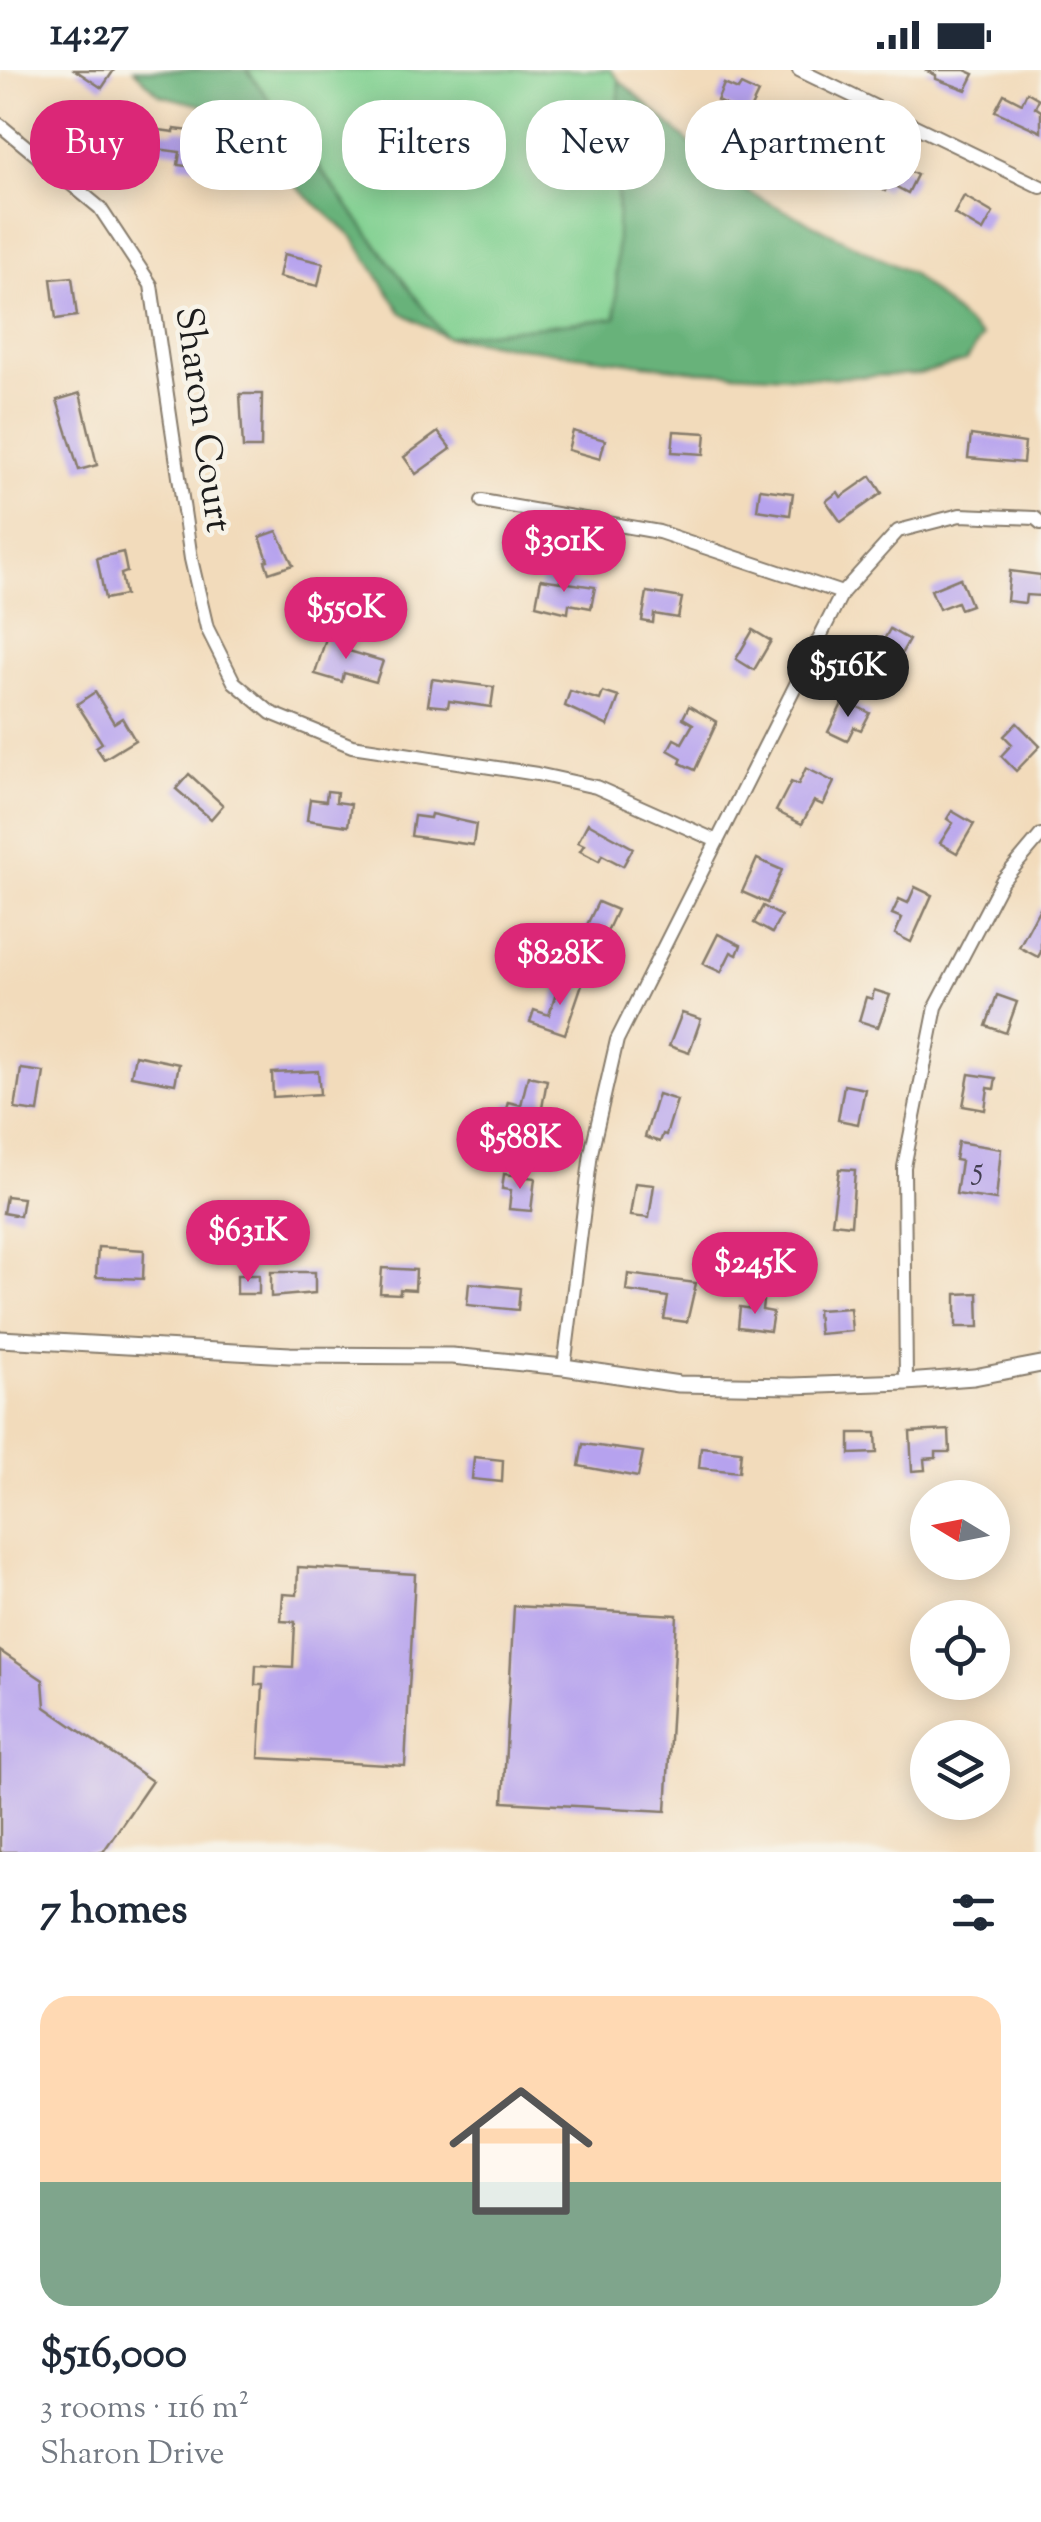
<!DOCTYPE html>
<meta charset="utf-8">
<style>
body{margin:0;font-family:"Sorts Mill Goudy",serif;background:#f2f2f3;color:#1f2937;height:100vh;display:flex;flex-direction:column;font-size:38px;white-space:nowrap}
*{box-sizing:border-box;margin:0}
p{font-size:32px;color:#747a83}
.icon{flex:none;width:55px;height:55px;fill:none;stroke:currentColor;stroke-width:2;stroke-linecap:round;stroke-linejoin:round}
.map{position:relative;height:1782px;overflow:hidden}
.drawer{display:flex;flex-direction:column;background:#fff;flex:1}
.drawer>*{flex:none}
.guide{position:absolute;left:30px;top:30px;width:982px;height:90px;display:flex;gap:20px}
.needle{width:65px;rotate:280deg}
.controls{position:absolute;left:910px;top:1410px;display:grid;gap:20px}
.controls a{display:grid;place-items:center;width:100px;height:100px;border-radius:50%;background:#fff;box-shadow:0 5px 25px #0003;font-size:50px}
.price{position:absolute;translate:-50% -85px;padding:0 22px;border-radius:35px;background:#db2777;color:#fff;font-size:32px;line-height:65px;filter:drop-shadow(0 2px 5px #0008)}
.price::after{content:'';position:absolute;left:50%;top:60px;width:30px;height:22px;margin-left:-15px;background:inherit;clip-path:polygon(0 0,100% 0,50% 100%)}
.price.current{background:#222;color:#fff}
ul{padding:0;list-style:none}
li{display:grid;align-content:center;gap:20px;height:530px;padding:0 40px}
li span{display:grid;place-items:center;height:310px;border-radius:30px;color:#555}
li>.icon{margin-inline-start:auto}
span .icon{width:180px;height:180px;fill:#fffc;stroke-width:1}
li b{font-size:42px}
h2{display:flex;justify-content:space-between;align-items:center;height:120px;padding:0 40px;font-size:42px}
.tag{padding:0 35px;border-radius:40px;background:#fff;box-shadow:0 5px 25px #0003;font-size:35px;line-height:90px}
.tag.current{background:#db2777;color:#fff}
.status{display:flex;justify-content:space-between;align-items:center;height:70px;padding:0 50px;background:#fff;direction:ltr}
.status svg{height:28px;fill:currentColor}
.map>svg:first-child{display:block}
.green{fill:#80d090;stroke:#4e7656;stroke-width:2.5}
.forest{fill:#68b27a;stroke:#42674b;stroke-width:2.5}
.building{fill:#b6a2ee}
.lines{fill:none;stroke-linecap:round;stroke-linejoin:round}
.minor-casing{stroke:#877c6c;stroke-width:16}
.tertiary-casing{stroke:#877c6c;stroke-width:19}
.minor{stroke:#fff;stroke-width:12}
.tertiary{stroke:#fff;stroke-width:15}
.labels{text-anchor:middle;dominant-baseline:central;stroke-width:9;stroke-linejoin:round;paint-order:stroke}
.number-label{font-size:32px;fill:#423e50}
.street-label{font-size:38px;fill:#1c1c1c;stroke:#f7f3e8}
</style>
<div class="status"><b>14:27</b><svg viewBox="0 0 49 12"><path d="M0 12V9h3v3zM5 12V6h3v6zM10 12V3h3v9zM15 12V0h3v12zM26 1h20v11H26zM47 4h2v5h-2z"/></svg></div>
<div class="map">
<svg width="1041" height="1782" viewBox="0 0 1041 1782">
<rect width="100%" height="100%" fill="#f7f3e8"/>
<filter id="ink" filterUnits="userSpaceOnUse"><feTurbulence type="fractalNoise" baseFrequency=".01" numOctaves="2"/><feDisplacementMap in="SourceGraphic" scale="20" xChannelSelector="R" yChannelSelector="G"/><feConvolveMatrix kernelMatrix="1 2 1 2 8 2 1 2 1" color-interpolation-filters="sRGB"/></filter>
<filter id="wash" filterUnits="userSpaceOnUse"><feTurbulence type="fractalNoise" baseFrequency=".0048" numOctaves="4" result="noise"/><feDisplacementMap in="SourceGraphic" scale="40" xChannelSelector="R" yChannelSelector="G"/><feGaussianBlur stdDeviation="2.25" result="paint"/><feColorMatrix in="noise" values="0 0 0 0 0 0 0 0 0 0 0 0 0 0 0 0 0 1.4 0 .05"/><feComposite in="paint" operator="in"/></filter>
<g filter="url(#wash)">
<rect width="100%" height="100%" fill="#f2dbbb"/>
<polygon class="green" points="247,0 610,0 619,10 616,248 445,267"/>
<polygon class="forest" points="134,0 247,0 445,267 616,248 619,10 742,119 912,204 982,267 966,291 919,304 826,308 695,301 445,267 401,242 353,167 269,93 230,42 160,25"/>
<g id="blocks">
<g class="building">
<polygon points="75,0 114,0 102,18"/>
<polygon points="925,0 965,0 974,4 966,20 936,9 936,5"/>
<polygon points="724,14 738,20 741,15 758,23 742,56 729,50 734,39 717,31"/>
<polygon points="1027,22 1039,29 1035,37 1041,41 1041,62 995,41 1004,24 1022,33"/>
<polygon points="801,47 834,62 825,81 792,65"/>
<polygon points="174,59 200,62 195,97 178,95 180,82 157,79 159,60 174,62"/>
<polygon points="887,90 917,105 908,123 889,113 885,121 874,115"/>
<polygon points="964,126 993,143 983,161 954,144"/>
<polygon points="284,184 323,193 318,216 279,207"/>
<polygon points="72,207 77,246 56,249 51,209"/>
<polygon points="80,323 97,395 79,400 57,330"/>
<polygon points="240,324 262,324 261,378 243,378"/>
<polygon points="573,361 605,370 600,389 568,380"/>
<polygon points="674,361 706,363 704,384 672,382"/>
<polygon points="438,362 451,379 416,404 404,387"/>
<polygon points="971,365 1025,373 1023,393 968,388"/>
<polygon points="871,406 882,423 841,452 826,431 838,422 841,427"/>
<polygon points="760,419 793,423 790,445 757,440"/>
<polygon points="277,461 293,495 269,503 265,491 268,490 260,467"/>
<polygon points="123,482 127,502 121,504 125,525 105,529 97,488"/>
<polygon points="1010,501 1041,505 1041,526 1026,525 1025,533 1007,531"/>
<polygon points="960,508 971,535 960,539 957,532 939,539 931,520"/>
<polygon points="541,509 595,517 591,538 569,534 568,543 536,535"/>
<polygon points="647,522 682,528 678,548 654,544 653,553 642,551"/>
<polygon points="890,559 909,570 892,600 873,589"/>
<polygon points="753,560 771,571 754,600 736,589"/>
<polygon points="327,565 345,570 342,579 383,591 376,612 344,603 342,612 315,604"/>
<polygon points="432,609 494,617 491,637 449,631 448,637 428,635"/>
<polygon points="570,621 600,630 603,622 619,627 608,656 565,636"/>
<polygon points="95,622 114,653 122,648 135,670 104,689 96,677 102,673 77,634"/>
<polygon points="844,630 870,643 861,660 854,657 847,671 828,662"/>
<polygon points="689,636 717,652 695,700 680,693 682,688 668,680 674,669 682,673 693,654 683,648"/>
<polygon points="1017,653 1040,676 1016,701 1001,686 1012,674 1004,666"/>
<polygon points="806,698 834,712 823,735 814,731 802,754 776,741 791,712 798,715"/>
<polygon points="189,704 223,735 211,749 176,719"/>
<polygon points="327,721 337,722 336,732 351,734 348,756 307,750 310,729 326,731"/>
<polygon points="952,741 974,754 957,783 940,773 953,753 947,749"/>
<polygon points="431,744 476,754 473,775 411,766 414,746 430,748"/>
<polygon points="588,753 633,778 623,796 602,785 599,791 580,781 584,775 578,772"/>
<polygon points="757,789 782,800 767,833 742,822"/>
<polygon points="915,817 932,825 911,872 895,864 902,848 892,844 899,829 908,833"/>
<polygon points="598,832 617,840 602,872 583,863"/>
<polygon points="763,836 781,846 772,863 754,853"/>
<polygon points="1041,836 1041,882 1038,887 1019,877"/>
<polygon points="718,864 741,875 737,885 731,882 721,902 703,894"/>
<polygon points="561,908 582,914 565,964 530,952 534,940 549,945"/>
<polygon points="874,920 890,925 878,957 859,951 866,927 872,929"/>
<polygon points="997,925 1017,932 1006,963 986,956"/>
<polygon points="682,943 701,949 689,983 669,976"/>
<polygon points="135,985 179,994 175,1014 131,1006"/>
<polygon points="21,999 44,1002 38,1042 15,1039"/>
<polygon points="318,1001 320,1024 273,1027 272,1003"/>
<polygon points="969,1004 996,1008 994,1019 988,1018 985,1040 963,1036"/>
<polygon points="528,1006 547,1010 539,1055 504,1047 508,1032 521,1035"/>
<polygon points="844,1015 865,1019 858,1054 838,1050"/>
<polygon points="658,1024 677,1030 666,1065 663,1064 660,1072 645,1067"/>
<polygon points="958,1072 1001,1079 996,1130 956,1124 961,1091 955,1090"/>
<polygon points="839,1099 855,1100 851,1155 832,1153"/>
<polygon points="504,1104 535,1108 531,1141 509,1139 511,1120 502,1119"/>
<polygon points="635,1113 654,1115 649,1148 630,1146"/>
<polygon points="6,1126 23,1128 20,1146 3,1143"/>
<polygon points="98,1177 144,1180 143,1209 96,1207"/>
<polygon points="382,1198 416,1200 415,1220 400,1219 400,1224 380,1223"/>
<polygon points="271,1202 315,1202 315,1223 271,1227"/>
<polygon points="628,1204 696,1213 687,1252 664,1249 668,1227 626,1221"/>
<rect x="237" y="1205" width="22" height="19"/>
<polygon points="469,1213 520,1218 518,1240 467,1235"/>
<polygon points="978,1223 979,1257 956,1257 956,1224"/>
<polygon points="754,1230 763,1231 762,1240 773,1242 770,1261 738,1257 740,1237 752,1239"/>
<polygon points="850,1238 852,1261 819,1264 817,1240"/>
<polygon points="949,1360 950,1382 936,1382 936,1388 924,1389 925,1400 912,1401 910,1362"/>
<polygon points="850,1363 876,1363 877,1383 850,1384"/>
<polygon points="583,1374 643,1382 638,1407 579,1396"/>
<polygon points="701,1377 741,1381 739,1402 699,1398"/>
<polygon points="474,1387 503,1390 502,1412 472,1409"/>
<polygon points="298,1497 415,1504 405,1696 259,1688 263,1615 255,1615 256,1595 293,1597 295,1552 281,1551 283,1524 297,1525"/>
<polygon points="514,1536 677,1545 666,1741 503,1732"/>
<polygon points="0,1581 43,1610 45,1637 152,1711 103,1782 0,1782"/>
</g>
</g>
</g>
<g filter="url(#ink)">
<use href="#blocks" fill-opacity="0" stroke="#877c6c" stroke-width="2.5"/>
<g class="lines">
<g class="minor-casing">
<g id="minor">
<polyline points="799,0 1041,117"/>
<polyline points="0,55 100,138 151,215 191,489 207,558 234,612 271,643 352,676 537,704 596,717 717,771"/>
<polyline points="482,431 659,462 842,523"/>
<polyline points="564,1297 591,1083 617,970 842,523 898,461 960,445 1035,448 1041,453"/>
<polyline points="906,1312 904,1097 936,937 1002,811 1041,765"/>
</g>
</g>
<g class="tertiary-casing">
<polyline id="tertiary" points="0,1269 290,1285 452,1286 564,1297 679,1314 792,1316 906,1312 974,1307 1041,1294"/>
</g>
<use href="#minor" class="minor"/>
<use href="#tertiary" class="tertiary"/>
</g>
</g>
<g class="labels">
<g class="number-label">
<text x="978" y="1101">5</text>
</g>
<g class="street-label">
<text transform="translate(201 350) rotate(82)">Sharon Court</text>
</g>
</g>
</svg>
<div class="controls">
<a><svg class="needle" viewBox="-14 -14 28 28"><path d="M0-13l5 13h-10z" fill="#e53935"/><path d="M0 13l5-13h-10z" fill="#747a83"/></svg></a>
<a><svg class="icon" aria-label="locate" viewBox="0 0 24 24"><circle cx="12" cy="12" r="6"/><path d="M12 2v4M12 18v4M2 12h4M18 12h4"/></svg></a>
<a><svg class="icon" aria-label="layers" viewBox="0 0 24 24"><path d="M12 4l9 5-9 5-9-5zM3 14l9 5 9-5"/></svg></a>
</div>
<b class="price" style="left:564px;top:525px">$301K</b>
<b class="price" style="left:346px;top:592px">$550K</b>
<b class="price current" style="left:848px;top:650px">$516K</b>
<b class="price" style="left:560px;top:938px">$828K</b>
<b class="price" style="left:520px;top:1122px">$588K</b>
<b class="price" style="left:248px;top:1215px">$631K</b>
<b class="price" style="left:755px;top:1247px">$245K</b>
<div class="guide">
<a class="tag current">Buy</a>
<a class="tag">Rent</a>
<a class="tag">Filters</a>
<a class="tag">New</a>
<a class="tag">Apartment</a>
</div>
</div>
<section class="drawer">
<h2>7 homes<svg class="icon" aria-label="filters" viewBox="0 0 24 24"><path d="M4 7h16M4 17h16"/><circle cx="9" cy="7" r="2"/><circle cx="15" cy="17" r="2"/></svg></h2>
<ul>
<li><span style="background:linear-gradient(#ffd9b3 60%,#7fa58c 0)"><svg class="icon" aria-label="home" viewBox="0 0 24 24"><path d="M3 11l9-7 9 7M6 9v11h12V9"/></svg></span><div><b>$516,000</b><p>3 rooms · 116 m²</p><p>Sharon Drive</p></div></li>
</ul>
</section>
